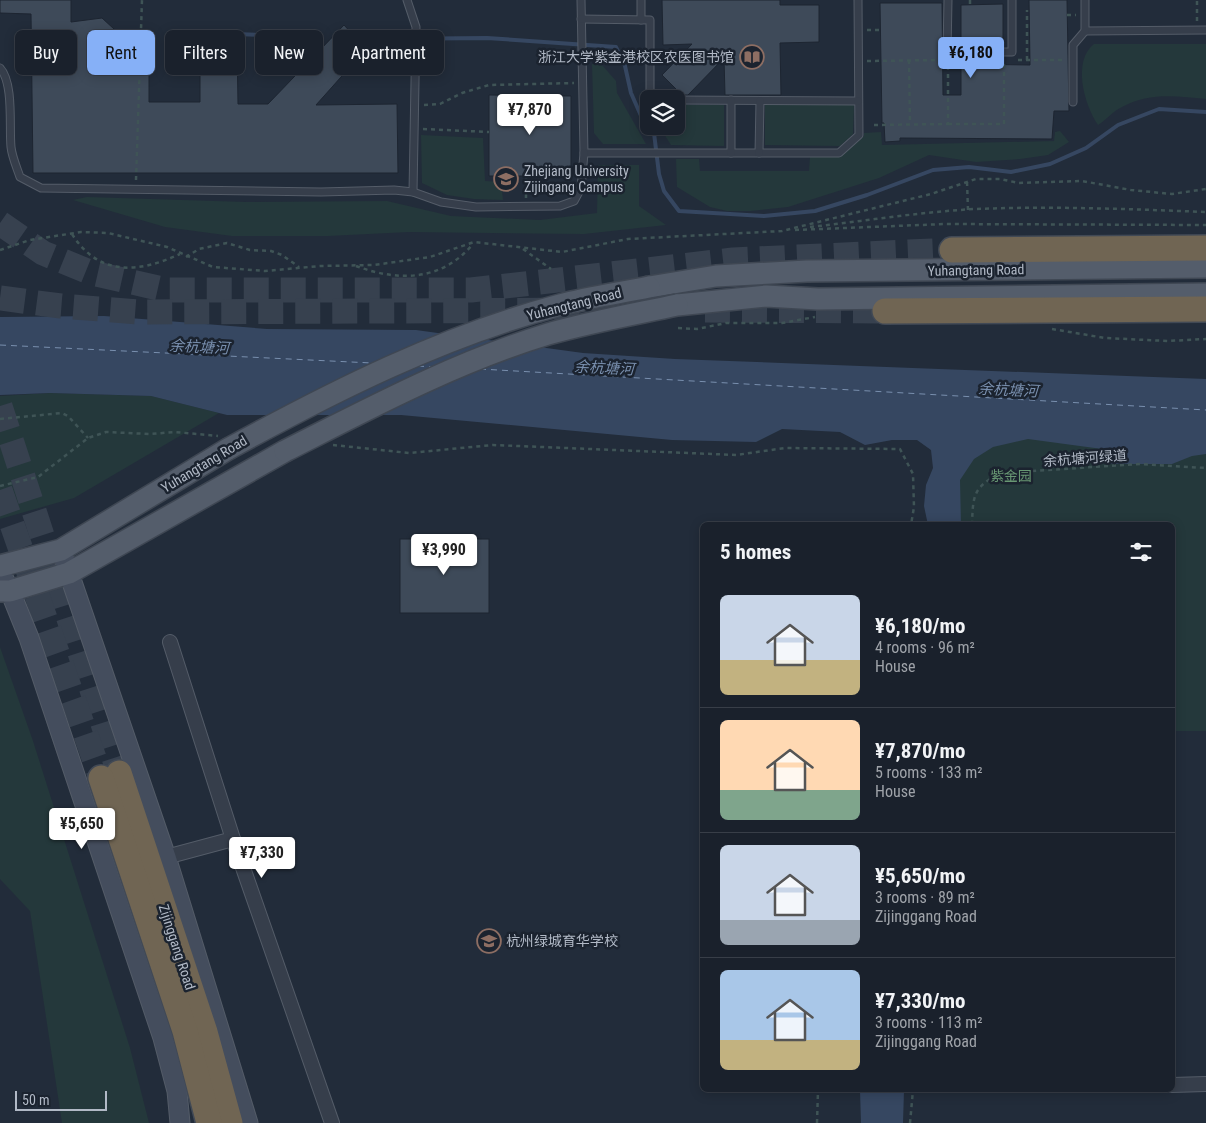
<!DOCTYPE html>
<meta charset="utf-8">
<style>
body{margin:0;font-family:"Roboto Condensed","Noto Sans SC",sans-serif;background:#272e38;color:#f1f3f6;height:100vh;display:flex;flex-direction:column;font-size:19px;white-space:nowrap}
*{box-sizing:border-box;margin:0}
p{font-size:16px;color:#9fa3a9}
.icon{flex:none;width:28px;height:28px;fill:none;stroke:currentColor;stroke-width:2;stroke-linecap:round;stroke-linejoin:round}
.map{position:relative;flex:1;overflow:hidden}
.side{position:absolute;left:700px;top:522px;width:475px;height:570px;display:flex;flex-direction:column;background:#1a212c;border-radius:8px;box-shadow:0 2px 12px #0003,0 0 0 1px #383e48}
.side>*{flex:none}
.top-card{position:absolute;left:15px;top:30px;width:475px;height:45px;display:flex;gap:10px}
.buttons{position:absolute;left:640px;top:90px;display:grid;gap:10px}
.buttons a{display:grid;place-items:center;width:45px;height:45px;border-radius:8px;background:#1a212c;box-shadow:0 2px 12px #0003,0 0 0 1px #383e48;font-size:25px}
.scale{position:absolute;left:15px;bottom:12px;width:92px;box-sizing:border-box;padding-left:5px;border:2px solid #b1b9c6;border-top:0;font-size:14px;line-height:18px;white-space:nowrap;color:#b1b9c6;-webkit-text-stroke:4px #1b232f;paint-order:stroke}
.price{position:absolute;translate:-50% -42px;padding:0 11px;border-radius:5px;background:#fff;color:#222;font-size:16px;line-height:32px;filter:drop-shadow(0 1px 2px #0008)}
.price::after{content:'';position:absolute;left:50%;top:30px;width:15px;height:11px;margin-left:-8px;background:inherit;clip-path:polygon(0 0,100% 0,50% 100%)}
.price.on{background:#86b0f7;color:#111}
ul{padding:0;list-style:none}
li{display:flex;align-items:center;gap:15px;height:125px;padding:0 20px}
li+li{border-top:1px solid #383e48}
li span{display:grid;place-items:center;flex:none;width:140px;height:100px;border-radius:8px;color:#555}
li>.icon{margin-inline-start:auto}
span .icon{width:60px;height:60px;fill:#fffc;stroke-width:1}
li b{font-size:21px}
h2{display:flex;justify-content:space-between;align-items:center;height:60px;padding:0 20px;font-size:21px}
.pill{padding:0 18px;border-radius:8px;background:#1a212c;box-shadow:0 2px 12px #0003,0 0 0 1px #383e48;font-size:18px;line-height:45px}
.pill.on{background:#86b0f7;color:#111}
.map>svg:first-child{display:block}
.green{fill:#24383b}
.water{fill:#364761}
.lines{fill:none;stroke-linecap:round;stroke-linejoin:round}
.stream{stroke:#364761;stroke-width:4}
.ferry{stroke:#798fae;stroke-width:1;stroke-dasharray:6 5;stroke-linecap:butt}
.building{fill:#3e4a59;stroke:#1d2531}
.highway-tunnel{stroke:#37414f;stroke-width:25;stroke-dasharray:25 12;stroke-linecap:butt}
.lane-casing{stroke:#545c68;stroke-width:9}
.street-casing{stroke:#545c68;stroke-width:16}
.secondary-casing{stroke:#545c68;stroke-width:21}
.primary-casing{stroke:#3f4753;stroke-width:24}
.highway-casing{stroke:#414955;stroke-width:28}
.path{stroke:#3f5456;stroke-width:2.5;stroke-dasharray:4 4;stroke-linecap:butt}
.lane{stroke:#363e4b;stroke-width:7}
.street{stroke:#363e4b;stroke-width:14}
.secondary{stroke:#444d5d;stroke-width:19}
.primary{stroke:#545d6b;stroke-width:21}
.highway{stroke:#706553;stroke-width:25}
.primary-bridge-casing{stroke:#3f4753;stroke-width:24;stroke-linecap:butt}
.primary-bridge{stroke:#545d6b;stroke-width:21}
.labels{text-anchor:middle;dominant-baseline:central;stroke-width:5;stroke-linejoin:round;paint-order:stroke}
.poi-label{font-size:14px;fill:#b1b9c6;stroke:#1b232f;text-anchor:start}
.street-label{font-size:14px;fill:#b1b9c6;stroke:#1b232f}
.park-label{font-size:14px;fill:#689773;stroke:#1b232f}
.water-label{font-size:15px;font-style:italic;fill:#798fae;stroke:#1b232f}
</style>
<div class="map">
<svg width="1206" height="1123" viewBox="0 0 1206 1123">
<rect width="100%" height="100%" fill="#222c3a"/>
<g class="green">
<path d="M1094,44h112v55c-29,-3 -57,-7 -84,8 -9,4 -16,13 -24,18 -14,-20 -26,-64 -4,-81z"/>
<polygon points="592,64 602,65 616,81 617,93 646,144 603,144 594,133"/>
<polygon points="676,105 724,105 724,146 671,145 659,126 676,126"/>
<polygon points="765,105 854,105 853,134 840,146 765,145"/>
<polygon points="1060,131 1069,142 1048,155 1020,159 976,162 929,155 879,178 788,207 751,211 727,211 710,207 677,187 676,159 699,159 700,171 809,171 810,157 840,157 864,136 864,133 881,132 882,145 1054,141 1055,132"/>
<polygon points="421,135 483,138 485,181 501,182 503,200 474,199 447,195 422,183"/>
<polygon points="598,165 639,165 639,206 666,225 584,234 409,232 328,236 232,236 165,227 73,200 87,197 246,202 387,201 451,216 540,220 597,213"/>
<polygon points="50,393 151,396 219,413 74,498 0,519 0,396"/>
<polygon points="983,425 1206,438 1206,731 1173,731 1172,525 945,525 955,473"/>
<polygon points="0,647 33,741 130,1048 149,1123 62,1123 30,911 0,879"/>
</g>
<g class="water">
<polygon points="104,316 267,329 416,330 583,353 675,359 1206,379 1206,454 1192,456 1172,464 1105,464 1102,449 1028,439 993,447 974,459 960,480 961,525 928,525 924,506 926,485 933,468 931,450 917,440 892,440 865,445 840,432 782,429 756,442 672,440 401,415 227,415 151,396 50,393 0,395 0,317"/>
<polygon points="860,1090 904,1090 903,1123 861,1123"/>
</g>
<g class="lines">
<g class="stream">
<polyline points="208,33 316,37"/>
<polyline points="381,39 487,38 616,47 625,66 631,93 642,118 654,133 659,174 664,191 679,211 764,216 815,211 867,195 933,170 969,167 1011,172 1050,164 1086,148 1118,125 1159,109 1206,112"/>
</g>
<g class="ferry">
<polyline points="0,345 372,363"/>
<polyline points="418,366 434,367"/>
<polyline points="480,369 1206,410"/>
</g>
</g>
<g class="building">
<polygon points="0,0 71,0 71,22 102,18 126,40 133,49 131,69 149,69 149,102 200,102 200,38 237,39 238,104 268,104 344,25 366,49 316,105 397,104 398,173 33,173 31,14 0,13"/>
<polygon points="662,0 780,0 780,5 819,5 819,42 780,43 781,95 725,95 724,58 688,95 682,95 662,75 692,44 663,45"/>
<polygon points="1029,0 1067,0 1069,111 1054,111 1052,139 900,138 900,141 885,142 884,123 882,123 880,3 942,3 943,95 961,95 961,64 1030,65"/>
<polygon points="1003,4 1003,45 961,45 961,5"/>
<polygon points="489,95 571,96 571,176 489,176"/>
<rect x="400" y="539" width="89" height="74"/>
</g>
<g class="lines">
<g class="highway-tunnel">
<polyline points="0,223 43,253 92,273 167,290 471,290 733,260 952,250"/>
<polyline points="0,298 61,306 139,312 635,310"/>
<polyline points="705,310 885,311"/>
<polyline points="0,406 119,773"/>
<polyline points="0,490 101,778"/>
</g>
<g class="lane-casing">
<g id="lane">
<polyline points="407,0 416,27 413,192"/>
<polyline points="581,0 584,153 839,153 859,135 858,0"/>
<polyline points="948,0 947,52 1012,52 1012,0"/>
<polyline points="581,19 650,20 650,99"/>
<polyline points="641,20 641,0"/>
<polyline points="1085,31 1206,30"/>
<path d="M0,68c14,15 9,59 11,79 1,10 6,21 9,30l21,11 280,4 73,-2 19,2 28,10 35,5 84,-1 14,-5 7,-13 3,-35"/>
<polyline points="676,100 858,101"/>
<polyline points="731,100 731,153"/>
<polyline points="1073,102 1073,45 1085,31 1085,0"/>
<polyline points="759,153 760,101"/>
</g>
</g>
<g class="street-casing">
<g id="street">
<polyline points="170,642 233,839 332,1123"/>
<polyline points="166,857 233,839"/>
<polyline points="1172,1085 1206,1084"/>
</g>
</g>
<g class="secondary-casing">
<g id="secondary">
<polyline points="61,550 166,857 248,1123"/>
<polyline points="0,572 10,591 29,638 163,1038 177,1091 180,1123"/>
</g>
</g>
<g class="primary-casing">
<g id="primary">
<polyline points="649,287 716,276 807,271 1206,267"/>
<polyline points="677,305 766,296 818,299 1206,294"/>
<polyline points="0,566 61,550 228,449"/>
<polyline points="0,591 10,591 69,573 285,451"/>
</g>
</g>
<g class="highway-casing">
<g id="highway">
<polyline points="952,250 1206,248"/>
<polyline points="885,311 1206,309"/>
<polyline points="119,773 205,1032 230,1123"/>
<polyline points="101,778 185,1031 209,1123"/>
</g>
</g>
<g class="path">
<polyline points="970,0 970,5"/>
<polyline points="1067,15 1076,15"/>
<polyline points="1197,21 1197,0"/>
<polyline points="867,30 881,30"/>
<polyline points="909,60 910,124"/>
<polyline points="1018,60 1065,60"/>
<polyline points="1027,60 1027,10"/>
<polyline points="867,61 942,60"/>
<polyline points="424,105 440,104 462,93 489,85 574,83"/>
<polyline points="948,124 1004,124 1004,61"/>
<polyline points="874,125 948,124 948,61"/>
<polyline points="423,129 489,132"/>
<polyline points="136,180 142,0"/>
<polyline points="967,182 968,210"/>
<polyline points="526,198 526,176"/>
<path d="M810,227c55,-6 110,-15 165,-18 77,-3 154,0 231,3"/>
<polyline points="795,230 945,224 1206,225"/>
<path d="M72,234c27,43 67,39 108,20"/>
<polyline points="523,249 551,269"/>
<polyline points="0,250 30,240 81,232 108,233 167,247 213,267 265,271 320,266 374,265 430,257 474,242 562,252 628,239 782,231 931,194 976,179 1000,179 1019,183 1082,181 1131,190 1172,194 1206,189"/>
<polyline points="186,257 199,249 227,243 250,250 271,251 282,255 299,267"/>
<path d="M356,266c43,16 86,15 117,-22"/>
<polyline points="678,328 697,329 726,323 782,323 815,317"/>
<polyline points="1052,329 1105,338 1168,341 1206,339"/>
<polyline points="0,419 62,413 68,416 88,438"/>
<polyline points="333,445 409,453 493,445 736,455 785,448 900,449 913,474 914,507 911,525"/>
<polyline points="0,486 38,477 88,438 106,432 150,434 175,432 218,436"/>
<path d="M972,525c1,-30 1,-38 29,-52l139,-9 66,4"/>
<polyline points="817,1123 818,1090"/>
<polyline points="910,1123 913,1090"/>
</g>
<use href="#lane" class="lane"/>
<use href="#street" class="street"/>
<use href="#secondary" class="secondary"/>
<use href="#primary" class="primary"/>
<use href="#highway" class="highway"/>
<g class="primary-bridge-casing">
<g id="primary-bridge">
<path d="M228,449c106,-58 215,-113 332,-144 29,-8 60,-12 89,-18"/>
<path d="M285,451c85,-43 171,-89 263,-117 42,-12 87,-20 129,-29"/>
</g>
</g>
<use href="#primary-bridge" class="primary-bridge"/>
</g>
<defs>
<g id="library-ring" transform="scale(1.25)"><circle r="9.5" fill="#1b232f" stroke="#8d6e63" stroke-width="1.5"/><path d="M-6-4Q-3-5.5-.7-3.5V5Q-3 3-6 4ZM6-4Q3-5.5 .7-3.5V5Q3 3 6 4Z" fill="#8d6e63"/></g>
<g id="university-ring" transform="scale(1.25)"><circle r="9.5" fill="#1b232f" stroke="#8d6e63" stroke-width="1.5"/><path d="M0-5L7-2L0 1L-7-2ZM-4 1L0 2.5L4 1V4Q0 6-4 4Z" fill="#8d6e63"/></g>
<g id="school-ring" transform="scale(1.25)"><circle r="9.5" fill="#1b232f" stroke="#8d6e63" stroke-width="1.5"/><path d="M0-5L7-2L0 1L-7-2ZM-4 1L0 2.5L4 1V4Q0 6-4 4Z" fill="#8d6e63"/></g>
</defs>
<g fill-rule="evenodd">
<use href="#library-ring" x="752" y="57"/>
<use href="#university-ring" x="506" y="179"/>
<use href="#school-ring" x="489" y="941"/>
</g>
<g class="labels">
<g class="poi-label">
<text x="734" y="57" text-anchor="end">浙江大学紫金港校区农医图书馆</text>
<text x="524" y="171">Zhejiang University<tspan x="524" dy="16">Zijingang Campus</tspan></text>
<text x="506" y="941">杭州绿城育华学校</text>
</g>
<g class="street-label">
<text transform="translate(976 270) rotate(-1)">Yuhangtang Road</text>
<text transform="translate(574 304) rotate(-14)">Yuhangtang Road</text>
<text transform="translate(1085 458) rotate(-4)">余杭塘河绿道</text>
<text transform="translate(204 464) rotate(-31)">Yuhangtang Road</text>
<text transform="translate(177 947) rotate(72)">Zijinggang Road</text>
</g>
<g class="park-label">
<text x="1011" y="476">紫金园</text>
</g>
<g class="water-label">
<text transform="translate(199 347) rotate(3)">余杭塘河</text>
<text transform="translate(604 368) rotate(3)">余杭塘河</text>
<text transform="translate(1008 390) rotate(3)">余杭塘河</text>
</g>
</g>
</svg>
<div class="buttons">
<a><svg class="icon" aria-label="layers" viewBox="0 0 24 24"><path d="M12 4l9 5-9 5-9-5zM3 14l9 5 9-5"/></svg></a>
</div>
<div class="scale">50 m</div>
<b class="price on" style="left:971px;top:79px">¥6,180</b>
<b class="price" style="left:530px;top:136px">¥7,870</b>
<b class="price" style="left:444px;top:576px">¥3,990</b>
<b class="price" style="left:82px;top:850px">¥5,650</b>
<b class="price" style="left:262px;top:879px">¥7,330</b>
<div class="top-card">
<a class="pill">Buy</a>
<a class="pill on">Rent</a>
<a class="pill">Filters</a>
<a class="pill">New</a>
<a class="pill">Apartment</a>
</div>
<section class="side">
<h2>5 homes<svg class="icon" aria-label="filters" viewBox="0 0 24 24"><path d="M4 7h16M4 17h16"/><circle cx="9" cy="7" r="2"/><circle cx="15" cy="17" r="2"/></svg></h2>
<ul>
<li><span style="background:linear-gradient(#c9d6e8 65%,#c2b280 0)"><svg class="icon" aria-label="home" viewBox="0 0 24 24"><path d="M3 11l9-7 9 7M6 9v11h12V9"/></svg></span><div><b>¥6,180/mo</b><p>4 rooms · 96 m²</p><p>House</p></div></li>
<li><span style="background:linear-gradient(#ffd9b3 70%,#7fa58c 0)"><svg class="icon" aria-label="home" viewBox="0 0 24 24"><path d="M3 11l9-7 9 7M6 9v11h12V9"/></svg></span><div><b>¥7,870/mo</b><p>5 rooms · 133 m²</p><p>House</p></div></li>
<li><span style="background:linear-gradient(#c9d6e8 75%,#9aa5b1 0)"><svg class="icon" aria-label="home" viewBox="0 0 24 24"><path d="M3 11l9-7 9 7M6 9v11h12V9"/></svg></span><div><b>¥5,650/mo</b><p>3 rooms · 89 m²</p><p>Zijinggang Road</p></div></li>
<li><span style="background:linear-gradient(#a9c7e8 70%,#c2b280 0)"><svg class="icon" aria-label="home" viewBox="0 0 24 24"><path d="M3 11l9-7 9 7M6 9v11h12V9"/></svg></span><div><b>¥7,330/mo</b><p>3 rooms · 113 m²</p><p>Zijinggang Road</p></div></li>
</ul>
</section>
</div>
